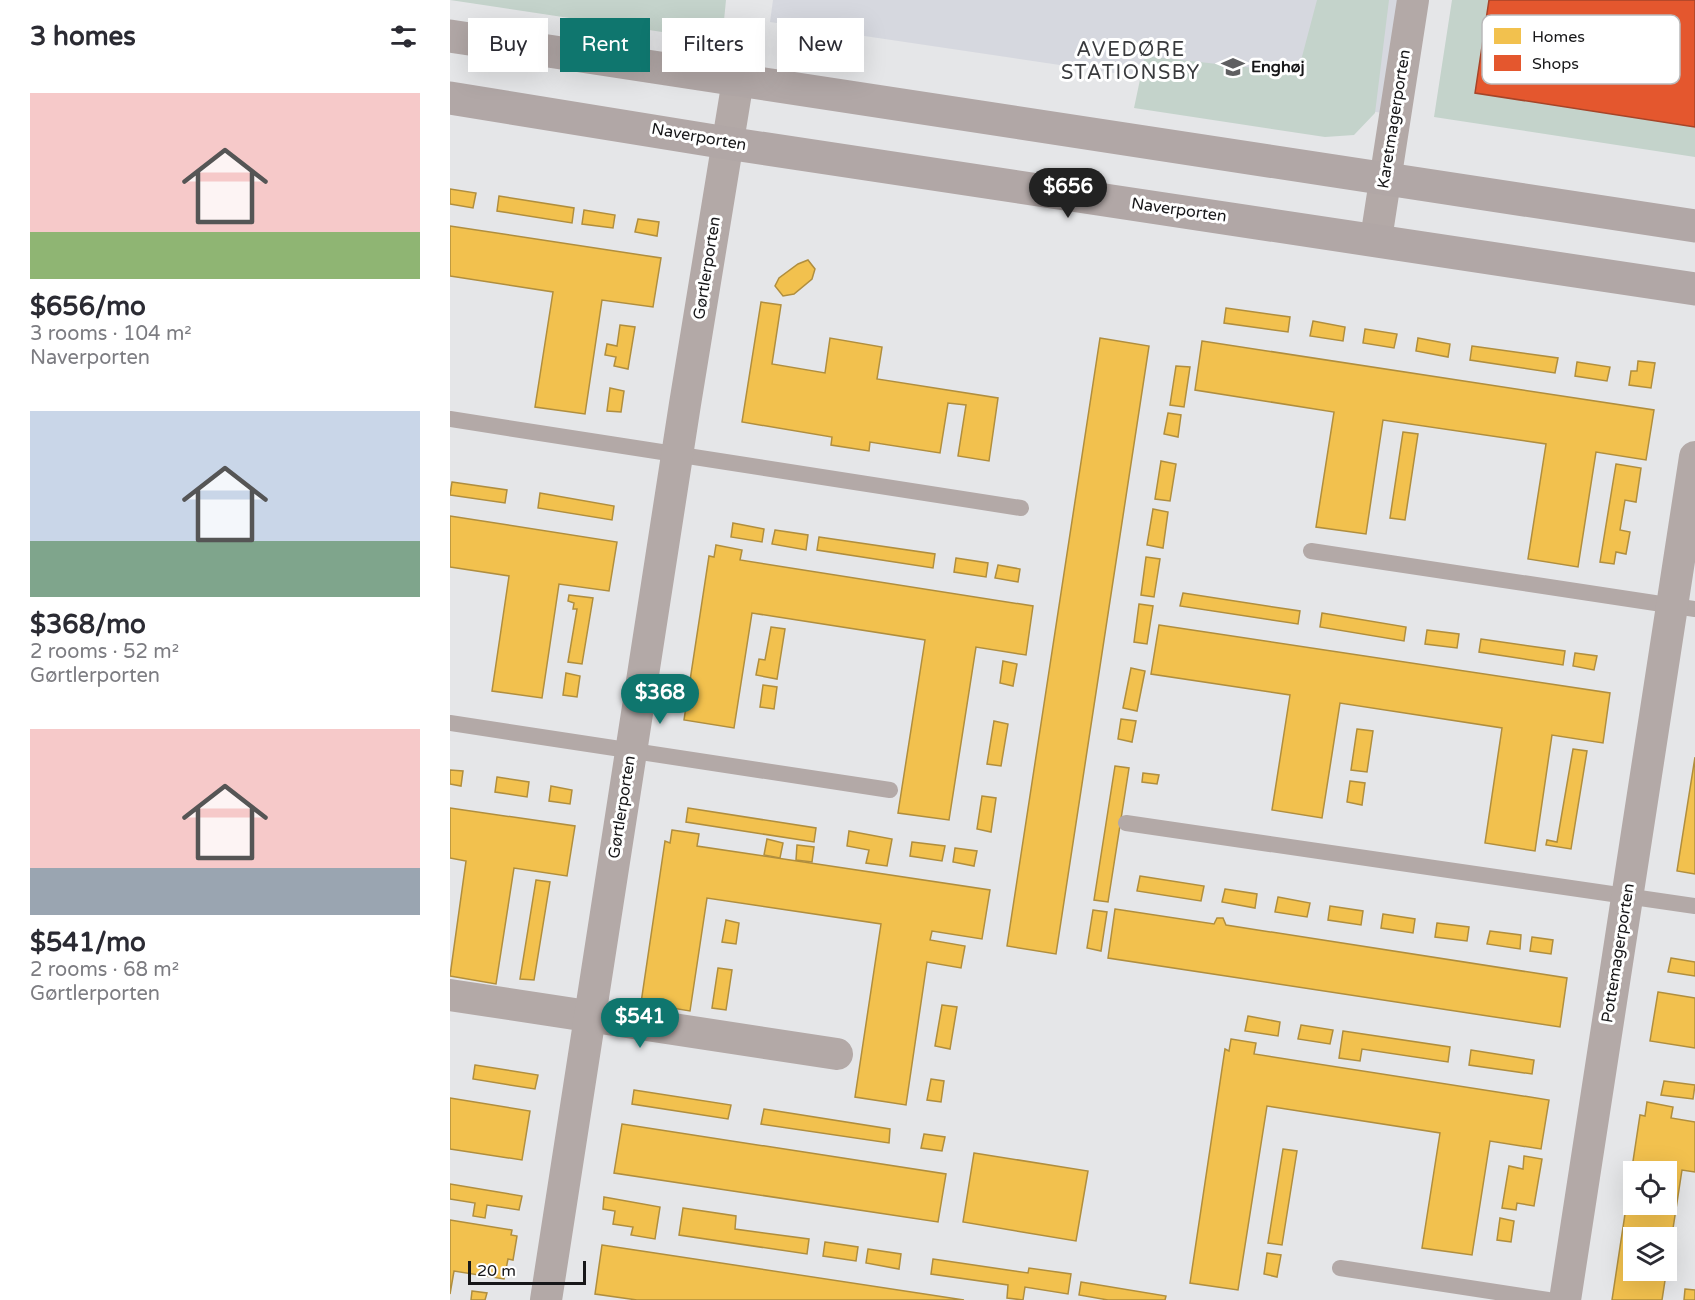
<!DOCTYPE html>
<meta charset="utf-8">
<style>
body{margin:0;font-family:"Varela Round",sans-serif;background:#f2f2f3;color:#2b2b33;height:100vh;display:flex;flex-direction:column;font-size:22px;white-space:nowrap}
*{box-sizing:border-box;margin:0}
p{font-size:20px;color:#7c7c81}
.icon{flex:none;width:33px;height:33px;fill:none;stroke:currentColor;stroke-width:2;stroke-linecap:round;stroke-linejoin:round}
.map{position:relative;flex:1;overflow:hidden}
.details{display:flex;flex-direction:column;background:#fff;width:450px}
.details>*{flex:none}
.top-card{position:absolute;left:18px;top:18px;width:570px;height:54px;display:flex;gap:12px}
.tools{position:absolute;left:1173px;top:1161px;display:grid;gap:12px}
.tools a{display:grid;place-items:center;width:54px;height:54px;border-radius:0px;background:#fff;box-shadow:0 6px 24px #0002;font-size:30px}
.scale{position:absolute;left:18px;bottom:15px;width:118px;box-sizing:border-box;padding-left:6px;border:3px solid #171719;border-top:0;font-size:16px;line-height:21px;white-space:nowrap;color:#171719;-webkit-text-stroke:4px #fff;paint-order:stroke}
.price{position:absolute;translate:-50% -51px;padding:0 14px;border-radius:21px;background:#0f766e;color:#fff;font-size:20px;line-height:39px;filter:drop-shadow(0 2px 3px #0008)}
.price::after{content:'';position:absolute;left:50%;top:36px;width:18px;height:14px;margin-left:-9px;background:inherit;clip-path:polygon(0 0,100% 0,50% 100%)}
.price.on{background:#222;color:#fff}
ul{padding:0;list-style:none}
li{display:grid;align-content:center;gap:12px;height:318px;padding:0 30px}
li span{display:grid;place-items:center;height:186px;border-radius:0px;color:#555}
li>.icon{margin-inline-start:auto}
span .icon{width:108px;height:108px;fill:#fffc;stroke-width:1}
li b{font-size:26px}
h2{display:flex;justify-content:space-between;align-items:center;height:72px;padding:0 30px;font-size:26px}
.tag{padding:0 21px;border-radius:0px;background:#fff;box-shadow:0 6px 24px #0002;font-size:21px;line-height:54px}
.tag.on{background:#0f766e;color:#fff}
main{display:flex;flex:1;min-height:0}
.map>svg:first-child{display:block}
.built{fill:#d6d8df}
.green{fill:#c4d3cb}
.homes{fill:#f2c14e;stroke:#b08e3e;stroke-width:1.5;fill-rule:evenodd}
.shops{fill:#e4572e;stroke:#a64428;stroke-width:1.5}
.lines{fill:none;stroke-linecap:round;stroke-linejoin:round}
.lane{stroke:#b3a9a7;stroke-width:16}
.street{stroke:#b3a9a7;stroke-width:32}
.secondary{stroke:#b1a7a6;stroke-width:33}
.labels{text-anchor:middle;dominant-baseline:central;stroke-width:6;stroke-linejoin:round;paint-order:stroke}
.poi-label{font-size:16px;font-weight:bold;fill:#171719;stroke:#fff;text-anchor:start}
.street-label{font-size:16px;fill:#171719;stroke:#fff}
.quarter-label{font-size:20px;letter-spacing:1.5px;fill:#393a3d;stroke:#fff}
.key{fill:#fff;stroke:#b9b9ba;stroke-width:1.5}
.key-label{font-size:16px;fill:#171719}
</style>
<main>
<section class="details">
<h2>3 homes<svg class="icon" aria-label="filters" viewBox="0 0 24 24"><path d="M4 7h16M4 17h16"/><circle cx="9" cy="7" r="2"/><circle cx="15" cy="17" r="2"/></svg></h2>
<ul>
<li><span style="background:linear-gradient(#f6c9c9 75%,#8fb573 0)"><svg class="icon" aria-label="home" viewBox="0 0 24 24"><path d="M3 11l9-7 9 7M6 9v11h12V9"/></svg></span><div><b>$656/mo</b><p>3 rooms · 104 m²</p><p>Naverporten</p></div></li>
<li><span style="background:linear-gradient(#c9d6e8 70%,#7fa58c 0)"><svg class="icon" aria-label="home" viewBox="0 0 24 24"><path d="M3 11l9-7 9 7M6 9v11h12V9"/></svg></span><div><b>$368/mo</b><p>2 rooms · 52 m²</p><p>Gørtlerporten</p></div></li>
<li><span style="background:linear-gradient(#f6c9c9 75%,#9aa5b1 0)"><svg class="icon" aria-label="home" viewBox="0 0 24 24"><path d="M3 11l9-7 9 7M6 9v11h12V9"/></svg></span><div><b>$541/mo</b><p>2 rooms · 68 m²</p><p>Gørtlerporten</p></div></li>
</ul>
</section>
<div class="map">
<svg width="1245" height="1300" viewBox="0 0 1245 1300">
<rect width="100%" height="100%" fill="#e5e6e8"/>
<polygon class="built" points="323,0 949,0 933,113 320,22"/>
<g class="green">
<polygon points="0,0 276,0 272,41"/>
<polygon points="867,0 939,0 925,113 904,135 875,137 684,108 695,56 830,71 849,68"/>
<polygon points="1002,0 1245,0 1245,157 984,117"/>
</g>
<g class="homes">
<polygon points="0,189 26,193 23,208 0,204"/>
<polygon points="49,196 124,208 122,223 47,211"/>
<polygon points="134,210 165,215 163,228 132,224"/>
<polygon points="188,219 209,222 207,236 185,232"/>
<polygon points="0,226 211,258 203,307 152,300 135,414 85,407 103,292 0,276"/>
<polygon points="358,260 365,269 362,279 344,294 333,296 325,286 329,278 348,264"/>
<polygon points="311,302 331,305 322,364 375,373 380,338 432,347 427,379 548,398 539,461 508,456 516,405 498,403 490,453 420,442 419,451 381,445 382,437 292,422"/>
<polygon points="776,308 840,317 838,332 774,323"/>
<polygon points="863,321 895,327 893,341 860,336"/>
<polygon points="170,325 185,327 178,369 164,366 166,357 155,355 157,344 167,346"/>
<polygon points="915,329 947,334 944,348 913,343"/>
<polygon points="650,338 699,346 606,954 557,946"/>
<polygon points="968,338 1000,344 998,357 966,351"/>
<polygon points="752,341 1204,410 1196,460 1146,452 1128,567 1078,559 1096,444 933,420 916,534 866,527 884,412 745,390"/>
<polygon points="1022,346 1108,358 1105,373 1020,360"/>
<polygon points="1188,361 1205,363 1201,388 1179,385 1181,371 1187,371"/>
<polygon points="1127,362 1160,367 1157,381 1125,376"/>
<polygon points="726,366 740,367 734,407 720,405"/>
<polygon points="160,388 174,391 171,412 157,411"/>
<polygon points="718,413 731,415 728,437 714,434"/>
<polygon points="953,432 968,434 955,520 940,518"/>
<polygon points="711,461 726,464 720,501 705,499"/>
<polygon points="1166,464 1191,468 1186,502 1175,500 1170,530 1180,532 1176,554 1166,552 1164,564 1150,562"/>
<polygon points="2,482 57,490 55,503 0,495"/>
<polygon points="90,493 164,506 162,520 88,508"/>
<polygon points="703,509 718,512 713,548 697,545"/>
<polygon points="0,516 167,542 159,591 109,584 92,698 42,691 59,576 0,567"/>
<polygon points="283,523 314,529 312,542 281,537"/>
<polygon points="325,530 358,535 356,550 322,544"/>
<polygon points="369,537 485,554 483,568 367,550"/>
<polygon points="266,545 292,550 290,560 583,606 576,655 526,647 499,820 448,813 475,640 302,613 284,728 234,720 259,556 264,557"/>
<polygon points="696,557 710,559 704,597 691,595"/>
<polygon points="506,558 538,563 536,577 504,572"/>
<polygon points="548,565 570,569 568,582 545,578"/>
<polygon points="733,593 850,611 848,624 730,606"/>
<polygon points="119,595 143,598 132,664 118,662 127,609 123,609 124,603 118,601"/>
<polygon points="689,604 703,606 697,644 684,642"/>
<polygon points="872,613 956,627 954,641 870,627"/>
<polygon points="709,625 1160,693 1153,743 1102,735 1085,851 1035,843 1052,728 890,703 872,818 822,810 840,695 701,674"/>
<polygon points="321,627 335,629 327,679 306,675 309,659 315,660"/>
<polygon points="977,630 1009,634 1007,648 975,644"/>
<polygon points="1031,639 1115,651 1113,665 1029,652"/>
<polygon points="1125,653 1147,656 1144,670 1123,666"/>
<polygon points="553,661 567,664 563,686 550,683"/>
<polygon points="681,668 695,671 687,711 673,708"/>
<polygon points="116,673 130,676 127,697 113,695"/>
<polygon points="313,685 327,687 324,709 310,707"/>
<polygon points="671,719 686,721 682,742 668,739"/>
<polygon points="544,721 558,724 551,766 537,764"/>
<polygon points="907,729 923,731 917,772 901,770"/>
<polygon points="1123,749 1137,751 1121,849 1096,845 1097,840 1107,842"/>
<polygon points="1245,757 1245,874 1227,871"/>
<polygon points="665,766 679,768 658,902 644,900"/>
<polygon points="0,770 13,771 11,786 0,784"/>
<polygon points="693,773 709,775 707,784 692,782"/>
<polygon points="47,777 79,782 77,797 45,792"/>
<polygon points="900,781 915,783 912,805 897,802"/>
<polygon points="101,786 122,790 120,804 99,801"/>
<polygon points="532,796 546,798 541,832 527,829"/>
<polygon points="0,808 125,826 117,876 64,868 46,984 0,976 16,861 0,858"/>
<polygon points="238,808 366,828 364,842 236,822"/>
<polygon points="222,830 249,834 247,846 540,890 532,939 482,931 480,940 515,946 511,968 477,962 456,1105 405,1097 431,924 257,898 240,1011 191,1003 215,841 220,843"/>
<polygon points="399,831 442,839 437,866 416,863 419,850 397,846"/>
<polygon points="317,839 333,843 330,858 314,855"/>
<polygon points="462,842 495,846 492,861 460,856"/>
<polygon points="347,845 364,847 362,862 346,860"/>
<polygon points="505,848 527,851 524,866 503,862"/>
<polygon points="690,876 754,886 751,901 687,891"/>
<polygon points="86,880 100,882 84,980 70,979"/>
<polygon points="775,889 807,894 805,908 772,902"/>
<polygon points="828,897 860,903 857,917 825,912"/>
<polygon points="880,906 913,911 911,925 878,920"/>
<polygon points="665,909 764,924 767,918 773,918 776,925 1117,978 1110,1027 658,958"/>
<polygon points="643,910 657,912 651,951 637,948"/>
<polygon points="933,914 965,919 963,933 931,928"/>
<polygon points="276,920 289,923 286,944 272,942"/>
<polygon points="987,923 1019,927 1017,941 985,937"/>
<polygon points="1040,931 1071,935 1070,949 1037,944"/>
<polygon points="1082,937 1103,940 1101,954 1080,951"/>
<polygon points="1221,958 1245,962 1245,976 1218,972"/>
<polygon points="268,968 282,970 276,1010 262,1008"/>
<polygon points="1208,992 1245,998 1245,1048 1200,1041"/>
<polygon points="492,1005 507,1007 500,1049 485,1046"/>
<polygon points="798,1016 830,1022 828,1036 795,1031"/>
<polygon points="851,1025 883,1030 880,1044 848,1039"/>
<polygon points="893,1031 1000,1047 998,1062 912,1049 910,1061 889,1058"/>
<polygon points="781,1039 806,1043 804,1054 1099,1100 1091,1149 1040,1141 1022,1255 972,1248 990,1133 817,1106 788,1290 740,1283 775,1049 779,1051"/>
<polygon points="1021,1050 1084,1060 1082,1074 1019,1065"/>
<polygon points="25,1065 88,1075 85,1089 23,1079"/>
<polygon points="481,1079 494,1081 491,1102 477,1100"/>
<polygon points="1214,1081 1245,1085 1243,1099 1211,1095"/>
<polygon points="184,1090 281,1105 278,1119 182,1104"/>
<polygon points="0,1098 80,1111 72,1160 0,1149"/>
<path d="M1197,1102l26,5 -2,11 24,4v50l-13,-2 -20,130h-50l28,-185 5,1zM1184,1172h32v32h-32zM1184,1238h32v32h-32z"/>
<polygon points="314,1109 440,1129 439,1143 311,1124"/>
<polygon points="172,1124 496,1174 488,1222 164,1173"/>
<polygon points="474,1134 495,1137 492,1151 471,1148"/>
<polygon points="833,1149 847,1151 832,1245 818,1243"/>
<polygon points="524,1153 638,1171 626,1241 513,1222"/>
<polygon points="1074,1156 1092,1159 1084,1206 1067,1203 1066,1210 1052,1208 1059,1166 1073,1169"/>
<polygon points="0,1184 72,1196 69,1210 37,1205 35,1218 23,1216 25,1203 0,1199"/>
<polygon points="154,1197 210,1207 205,1239 181,1235 183,1227 163,1224 165,1211 153,1209"/>
<polygon points="233,1208 286,1216 285,1229 359,1239 357,1254 229,1235"/>
<polygon points="1050,1218 1064,1221 1061,1242 1047,1240"/>
<polygon points="0,1220 62,1230 61,1235 67,1236 63,1260 58,1259 54,1279 4,1271 0,1294"/>
<polygon points="375,1242 408,1247 406,1261 373,1256"/>
<polygon points="152,1245 514,1300 187,1300 145,1294"/>
<polygon points="418,1249 451,1254 449,1269 416,1263"/>
<polygon points="817,1253 831,1255 827,1277 814,1274"/>
<polygon points="483,1259 578,1273 579,1268 621,1274 618,1294 575,1287 573,1300 557,1298 558,1285 481,1274"/>
<polygon points="631,1282 716,1296 715,1300 658,1300 629,1295"/>
<polygon points="1235,1289 1245,1290 1245,1300 1234,1300"/>
<polygon points="22,1291 37,1293 35,1300 21,1300"/>
</g>
<polygon class="shops" points="1039,0 1245,0 1245,127 1025,93"/>
<g class="lines">
<g class="lane">
<polyline points="0,419 571,508"/>
<polyline points="861,551 1245,609"/>
<polyline points="0,723 440,790"/>
<polyline points="676,823 1245,906"/>
<polyline points="890,1268 1098,1300"/>
</g>
<g class="street">
<polyline points="926,239 963,0"/>
<polyline points="0,995 387,1054"/>
<polyline points="96,1300 235,404 288,80"/>
<polyline points="1115,1300 1245,457"/>
</g>
<g class="secondary">
<polyline points="0,36 1245,226"/>
<polyline points="0,98 277,143 1245,289"/>
</g>
</g>
<defs>
<g id="school-bare" transform="scale(1.8)"><path d="M0-5L7-2L0 1L-7-2ZM-4 1L0 2.5L4 1V4Q0 6-4 4Z" fill="#5f5f61" stroke="#fff" stroke-width="2.5" paint-order="stroke"/></g>
</defs>
<g fill-rule="evenodd">
<use href="#school-bare" x="783" y="67"/>
</g>
<g class="labels">
<g class="poi-label">
<text x="801" y="67">Enghøj</text>
</g>
<g class="street-label">
<text transform="translate(944 119) rotate(-81)">Karetmagerporten</text>
<text transform="translate(249 137) rotate(10)">Naverporten</text>
<text transform="translate(729 210) rotate(8)">Naverporten</text>
<text transform="translate(257 268) rotate(-81)">Gørtlerporten</text>
<text transform="translate(172 807) rotate(-81)">Gørtlerporten</text>
<text transform="translate(1168 953) rotate(-81)">Pottemagerporten</text>
</g>
<g class="quarter-label">
<text x="681" y="50">AVEDØRE<tspan x="681" dy="23">STATIONSBY</tspan></text>
</g>
</g>
<rect x="1032" y="15" width="198" height="69" rx="9" class="key"/>
<rect x="1044" y="28" width="27" height="16" fill="#f2c14e"/>
<rect x="1044" y="55" width="27" height="16" fill="#e4572e"/>
<g class="key-label">
<text x="1082" y="42">Homes</text>
<text x="1082" y="69">Shops</text>
</g>
</svg>
<div class="tools">
<a><svg class="icon" aria-label="locate" viewBox="0 0 24 24"><circle cx="12" cy="12" r="6"/><path d="M12 2v4M12 18v4M2 12h4M18 12h4"/></svg></a>
<a><svg class="icon" aria-label="layers" viewBox="0 0 24 24"><path d="M12 4l9 5-9 5-9-5zM3 14l9 5 9-5"/></svg></a>
</div>
<div class="scale">20 m</div>
<b class="price on" style="left:618px;top:219px">$656</b>
<b class="price" style="left:210px;top:725px">$368</b>
<b class="price" style="left:190px;top:1049px">$541</b>
<div class="top-card">
<a class="tag">Buy</a>
<a class="tag on">Rent</a>
<a class="tag">Filters</a>
<a class="tag">New</a>
</div>
</div>
</main>
